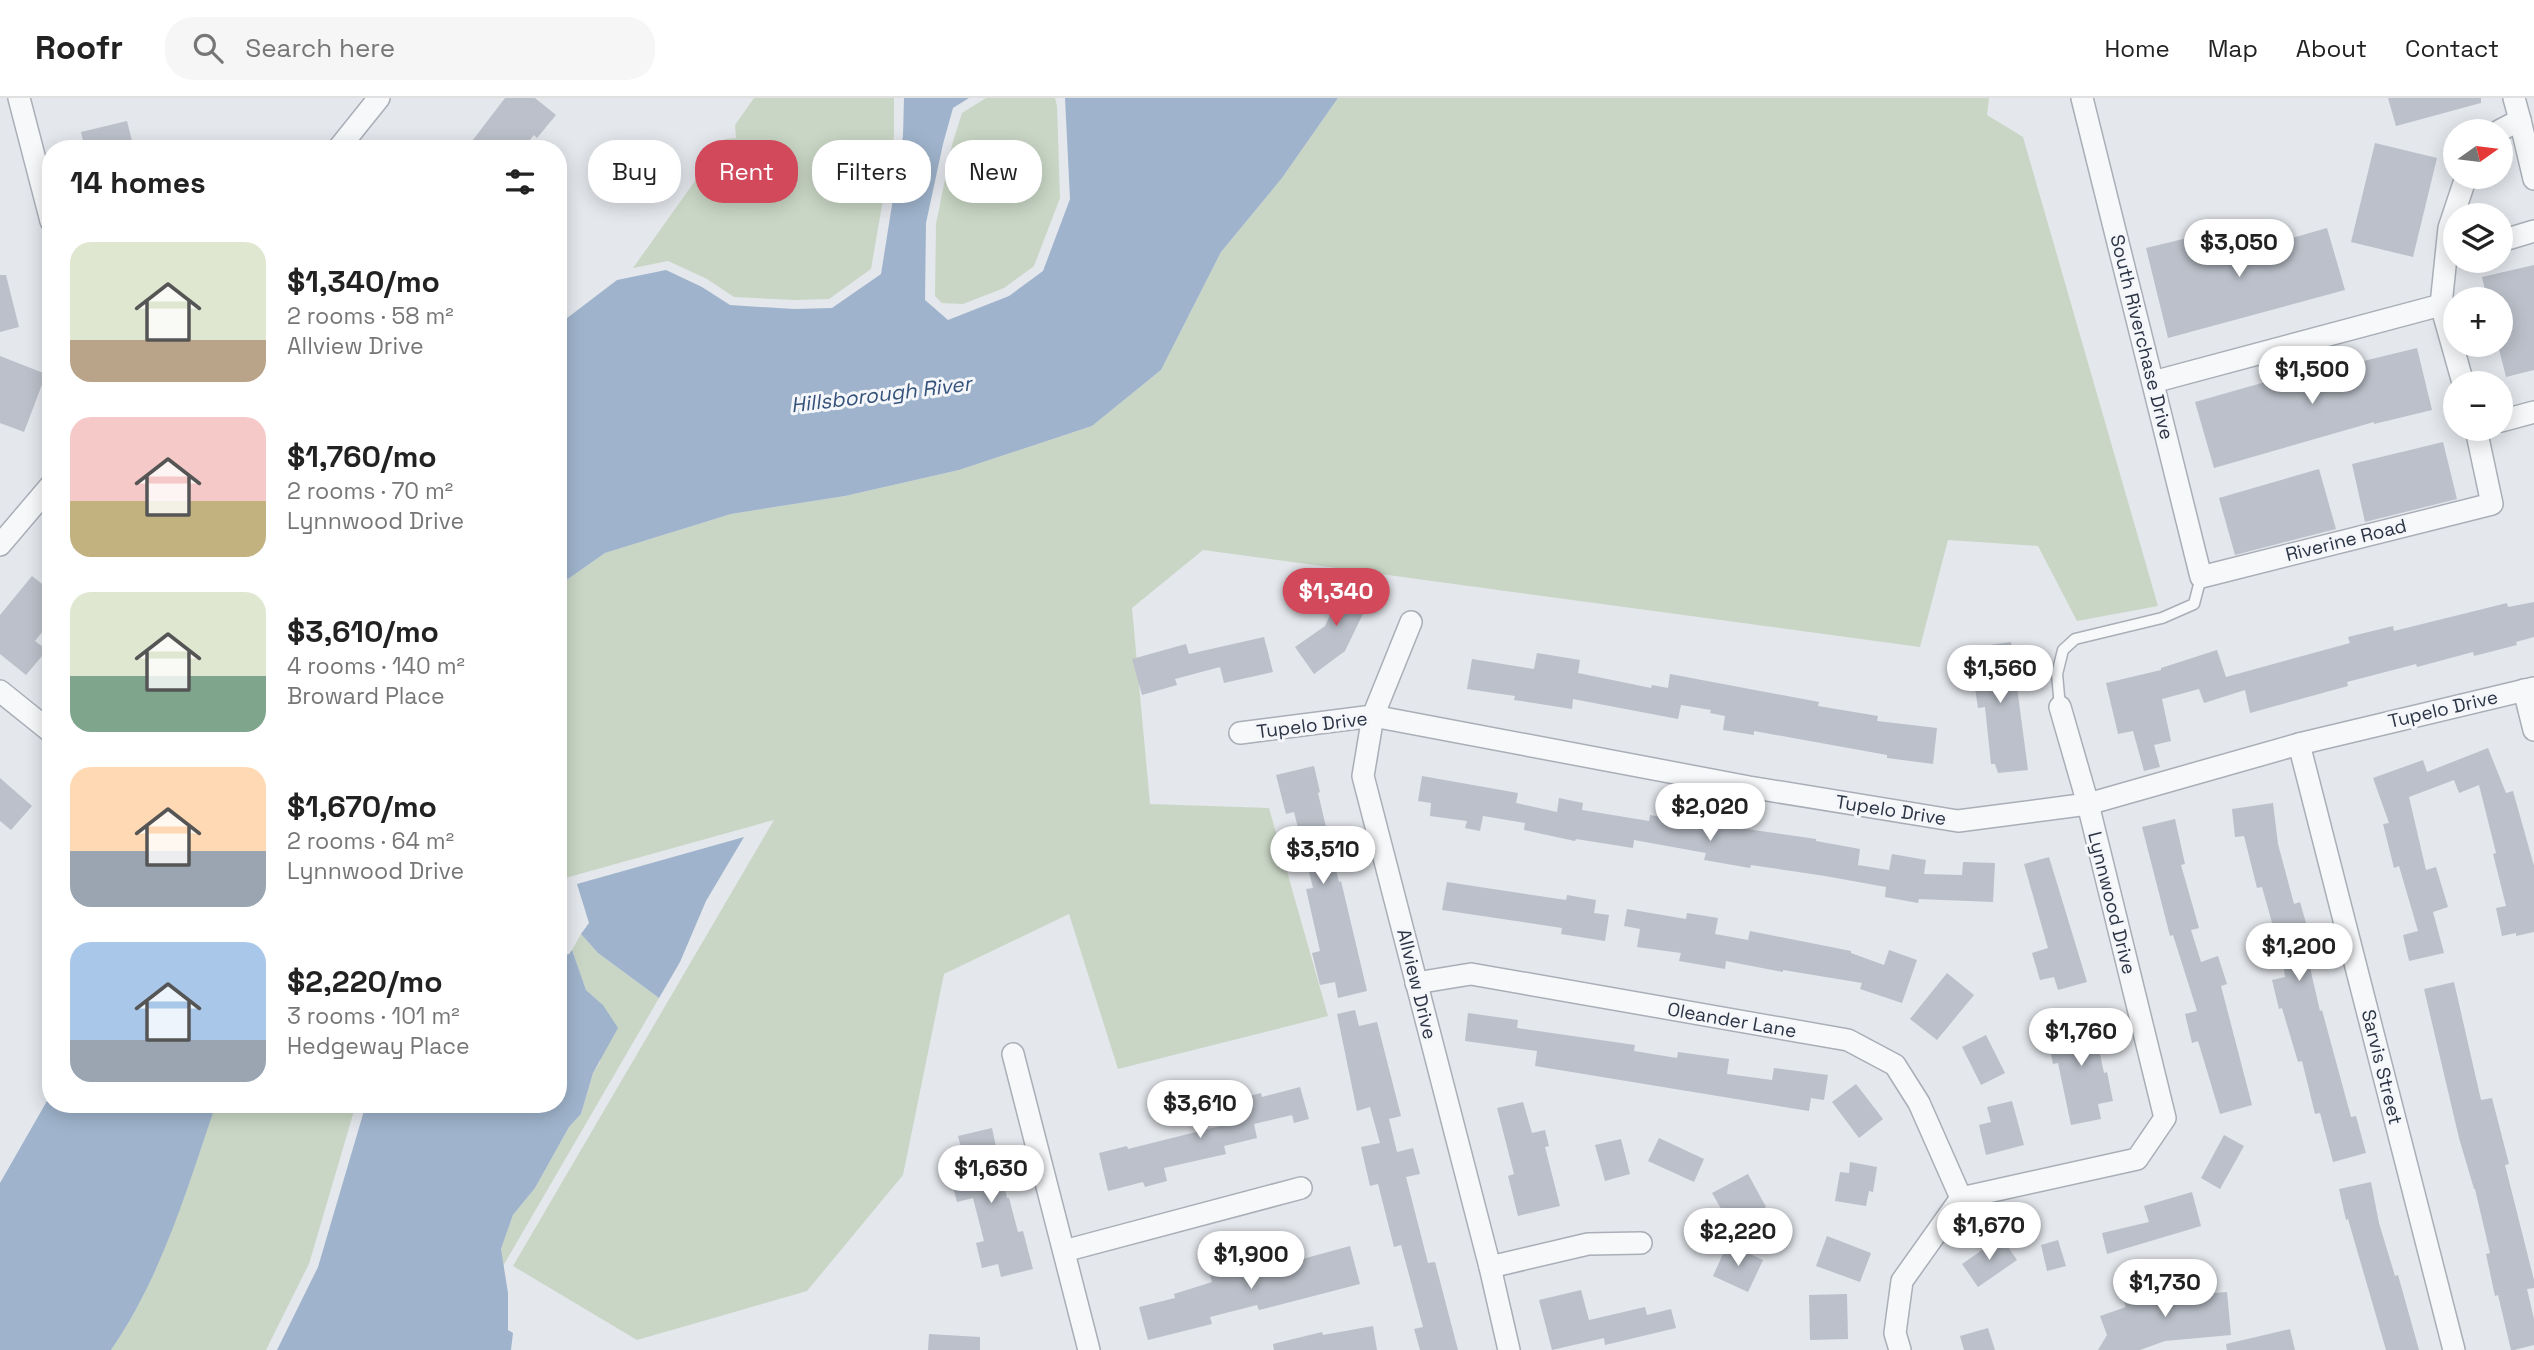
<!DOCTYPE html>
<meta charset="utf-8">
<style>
body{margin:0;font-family:"Space Grotesk",sans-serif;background:#f6f6f6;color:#222;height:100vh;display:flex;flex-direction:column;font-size:26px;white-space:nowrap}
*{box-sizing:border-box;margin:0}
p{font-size:23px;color:#767676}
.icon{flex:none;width:38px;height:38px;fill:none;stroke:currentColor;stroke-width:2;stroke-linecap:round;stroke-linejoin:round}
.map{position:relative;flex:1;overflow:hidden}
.drawer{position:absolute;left:42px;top:42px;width:525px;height:973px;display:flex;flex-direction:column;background:#fff;border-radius:28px;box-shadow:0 4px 18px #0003}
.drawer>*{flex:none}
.hud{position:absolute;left:588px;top:42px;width:665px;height:63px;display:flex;gap:14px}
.needle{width:46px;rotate:76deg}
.fabs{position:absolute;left:2443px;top:21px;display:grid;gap:14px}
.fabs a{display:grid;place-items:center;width:70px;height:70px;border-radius:50%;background:#fff;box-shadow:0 4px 18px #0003;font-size:35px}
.price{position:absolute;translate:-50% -60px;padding:0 16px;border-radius:24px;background:#fff;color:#222;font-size:23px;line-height:46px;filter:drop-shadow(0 2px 4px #0008)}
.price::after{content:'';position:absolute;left:50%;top:42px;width:21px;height:16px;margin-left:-10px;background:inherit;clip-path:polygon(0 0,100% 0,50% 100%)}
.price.active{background:#d1495b;color:#fff}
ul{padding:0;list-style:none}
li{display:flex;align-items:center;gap:21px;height:175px;padding:0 28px}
li span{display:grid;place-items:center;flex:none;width:196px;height:140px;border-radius:21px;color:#555}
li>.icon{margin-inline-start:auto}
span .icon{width:84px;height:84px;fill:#fffc;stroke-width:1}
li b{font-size:30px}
h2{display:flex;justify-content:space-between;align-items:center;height:84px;padding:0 28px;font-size:30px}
.pill{padding:0 24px;border-radius:28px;background:#fff;box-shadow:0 4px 18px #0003;font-size:24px;line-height:63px}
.pill.active{background:#d1495b;color:#fff}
header{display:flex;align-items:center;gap:42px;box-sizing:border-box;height:98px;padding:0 35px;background:#fff;border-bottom:2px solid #e0e0e0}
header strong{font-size:33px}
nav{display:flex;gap:38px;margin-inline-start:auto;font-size:24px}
.search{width:490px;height:63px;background:#f6f6f6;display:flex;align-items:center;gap:18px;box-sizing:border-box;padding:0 24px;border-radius:28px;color:#767676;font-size:26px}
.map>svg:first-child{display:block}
.green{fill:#c9d6c5}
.water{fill:#9fb4cc}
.building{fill:#bbc0ca}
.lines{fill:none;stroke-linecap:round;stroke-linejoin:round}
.lane-casing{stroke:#a9aeb7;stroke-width:13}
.street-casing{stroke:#a9aeb7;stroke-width:24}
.lane{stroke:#f7f8fa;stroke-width:10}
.street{stroke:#f7f8fa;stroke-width:21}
.labels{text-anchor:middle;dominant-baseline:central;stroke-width:6;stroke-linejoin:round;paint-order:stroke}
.street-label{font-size:19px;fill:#2b3445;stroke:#f4f6f9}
.water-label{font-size:21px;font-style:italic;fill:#34527a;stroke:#f4f6f9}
</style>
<header>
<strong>Roofr</strong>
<div class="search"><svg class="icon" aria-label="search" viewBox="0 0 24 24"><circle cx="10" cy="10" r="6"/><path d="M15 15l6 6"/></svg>Search here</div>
<nav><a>Home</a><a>Map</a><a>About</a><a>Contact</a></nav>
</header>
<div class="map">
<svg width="2534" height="1252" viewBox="0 0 2534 1252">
<rect width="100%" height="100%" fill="#e4e7ec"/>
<g class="green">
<polygon points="754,0 894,0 894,38 871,171 829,201 795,202 734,199 707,181 668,163 633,170 725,41 736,40 735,27"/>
<polygon points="986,0 1055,0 1057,8 1060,100 1034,168 1004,190 963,206 942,205 935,198 936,126 952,47 962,15"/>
<polygon points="1338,0 1989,0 1987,17 2023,39 2158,508 2077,523 2038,448 1948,442 1920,549 1203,452 1132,510 1150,706 1269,710 1328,918 1118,971 1069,816 944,876 903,1077 807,1193 637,1242 513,1168 774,722 558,782 558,488 605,455 731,416 845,398 959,372 1092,328 1161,272 1221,154 1282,80"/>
<polygon points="581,836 598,855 659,900 503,1168 501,1151 513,1117 535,1090 569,1029 581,1016 593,975 600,964 603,907 586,892 572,852"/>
<path d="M216,1006h140l-47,160 -43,86h-155c51,-74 75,-161 105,-246z"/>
</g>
<g class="water">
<polygon points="904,0 969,0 953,10 943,46 926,125 925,202 948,222 1009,198 1043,173 1070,101 1065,0 1338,0 1282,80 1221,154 1161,272 1092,328 959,372 845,398 731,416 605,455 558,488 558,227 617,182 666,172 702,189 730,207 794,211 832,210 881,176 903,38"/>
<polygon points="744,739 706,803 680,864 659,900 598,855 581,836 589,825 577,786"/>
<polygon points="572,852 586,892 603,907 618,930 593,975 581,1016 569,1029 535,1090 513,1117 501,1151 508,1195 508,1232 513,1235 511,1252 277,1252 318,1169 366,1006 558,1006 558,858 569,856"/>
<path d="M51,996v10h165c-29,85 -54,172 -105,246h-111v-167z"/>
</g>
<g class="building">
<polygon points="505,0 535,0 556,17 537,40 534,37 522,51 466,51"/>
<polygon points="2388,0 2481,0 2481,5 2396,28"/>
<polygon points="127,23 134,51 85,51 81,34"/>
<polygon points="2375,45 2437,60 2413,159 2351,144"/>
<polygon points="759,60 765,89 748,93 741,64"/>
<polygon points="2327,130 2345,192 2168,240 2146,150 2208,135 2215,162"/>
<polygon points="2534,167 2534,272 2506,279 2498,247 2501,247 2501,201 2487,201 2482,179"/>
<polygon points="0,177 6,177 19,229 0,234"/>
<polygon points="2417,250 2432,312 2374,326 2374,324 2214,370 2195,304 2300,274 2302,278"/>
<polygon points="0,258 46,276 24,334 0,325"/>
<polygon points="2443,344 2457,401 2365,424 2352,366"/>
<polygon points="2319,371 2336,431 2235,457 2219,400"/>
<polygon points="32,478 51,493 51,500 44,508 51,513 51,523 35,543 47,552 26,577 0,556 0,517"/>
<polygon points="1347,482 1373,495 1345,553 1314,576 1295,549 1325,528"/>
<polygon points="2534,504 2534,539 2516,544 2517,547 2474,558 2473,554 2417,569 2416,566 2347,584 2348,588 2250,615 2245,592 2204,605 2199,591 2162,601 2171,643 2154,647 2160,669 2144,673 2133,633 2118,636 2106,585 2161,572 2161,570 2217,552 2226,579 2350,545 2348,539 2393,528 2394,533 2507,505 2508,509"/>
<polygon points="1264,539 1273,574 1224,585 1220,569 1175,581 1177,587 1142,597 1132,561 1186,546 1189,556"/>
<polygon points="2011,544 2028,672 1998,675 1995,666 1991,666 1985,609 1978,610 1969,550"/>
<polygon points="1537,555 1580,562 1578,575 1651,590 1652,587 1668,590 1670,576 1819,604 1818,608 1878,618 1877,623 1937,630 1933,666 1887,660 1887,657 1754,633 1754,637 1723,632 1725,618 1710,615 1711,612 1681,607 1678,621 1573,601 1572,611 1514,602 1515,598 1467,591 1472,561 1534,571"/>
<polygon points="2488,650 2506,695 2513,693 2534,768 2534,834 2516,838 2516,835 2502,838 2496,810 2506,808 2493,756 2496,755 2479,687 2459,695 2454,682 2409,699 2426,772 2436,769 2448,809 2433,814 2444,855 2409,863 2403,837 2418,833 2399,768 2394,770 2383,726 2389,725 2373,680 2423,662 2427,674"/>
<polygon points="1314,668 1320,694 1318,695 1339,784 1341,783 1367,893 1338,900 1335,884 1320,887 1312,855 1320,853 1306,791 1313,790 1294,714 1286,716 1276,677"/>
<polygon points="1422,678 1518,695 1516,705 1557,714 1559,700 1583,705 1582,712 1649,723 1650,717 1710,728 1711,726 1816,741 1816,743 1860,751 1858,767 1889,772 1892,756 1926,762 1924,776 1962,777 1963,764 1995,765 1993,804 1919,801 1918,805 1885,799 1886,789 1825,778 1751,767 1750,770 1704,762 1706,755 1634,742 1633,750 1576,741 1575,743 1524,732 1525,725 1483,718 1480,733 1465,730 1467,723 1430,718 1431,705 1418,703"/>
<polygon points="0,680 32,708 11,732 0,723"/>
<polygon points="2273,705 2278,746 2294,806 2300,804 2312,846 2305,848 2320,913 2322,912 2351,1019 2356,1018 2366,1055 2333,1064 2320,1015 2315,1016 2302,963 2298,964 2282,910 2279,911 2272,882 2285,879 2283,864 2262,789 2257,790 2244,738 2235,739 2232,711"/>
<polygon points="2175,721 2185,766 2181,767 2199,830 2191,832 2201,864 2218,858 2227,886 2221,888 2252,1007 2220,1016 2198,943 2192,945 2185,916 2197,913 2173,837 2170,838 2142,729"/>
<polygon points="2049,759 2087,884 2058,892 2054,879 2040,882 2032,855 2048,850 2024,766"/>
<polygon points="1447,784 1566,802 1567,797 1596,802 1594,815 1609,817 1605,843 1561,836 1562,830 1442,812"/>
<polygon points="1627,811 1686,821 1687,815 1718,820 1715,836 1748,842 1750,833 1851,853 1851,855 1884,867 1889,852 1917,862 1902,905 1860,891 1862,885 1783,872 1783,874 1726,863 1725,871 1679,863 1681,855 1637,849 1640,831 1624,828"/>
<polygon points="1947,875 1974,897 1937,942 1910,921"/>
<polygon points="2454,884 2481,1002 2492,1000 2509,1066 2505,1067 2534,1182 2534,1190 2527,1191 2534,1221 2534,1247 2514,1252 2511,1252 2498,1197 2495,1198 2486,1156 2490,1155 2475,1091 2474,1091 2459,1040 2424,891"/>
<polygon points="1355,912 1359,928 1377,924 1401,1018 1389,1021 1397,1054 1413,1050 1420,1076 1406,1079 1428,1165 1435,1164 1458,1252 1420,1252 1414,1231 1423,1229 1401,1147 1394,1149 1378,1086 1370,1088 1361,1049 1380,1045 1370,1009 1357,1013 1337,916"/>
<polygon points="2091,913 2104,975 2107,974 2113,1003 2098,1006 2101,1021 2071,1027 2058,965 2053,966 2047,937 2063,934 2060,920"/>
<polygon points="1468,915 1518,922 1517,930 1635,947 1634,953 1677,960 1678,954 1729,961 1727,976 1772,982 1774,970 1828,977 1824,1002 1811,1000 1809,1013 1535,968 1537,953 1465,943"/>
<polygon points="1986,937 2005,975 1981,987 1962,949"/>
<polygon points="1856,986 1883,1021 1859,1040 1832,1004"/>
<polygon points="1300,989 1309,1021 1294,1025 1292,1017 1254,1026 1257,1040 1224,1048 1226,1056 1164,1070 1167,1083 1145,1089 1143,1084 1108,1093 1099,1055 1127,1048 1128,1051 1224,1027 1219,1005 1261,995 1262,999"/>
<polygon points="2012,1003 2024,1047 1986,1057 1979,1027 1991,1024 1987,1009"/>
<polygon points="1523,1004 1532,1035 1545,1032 1549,1048 1545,1049 1560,1108 1518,1118 1508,1078 1514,1076 1497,1010"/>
<polygon points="992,1030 1007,1100 1009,1100 1018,1134 1023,1133 1033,1171 1001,1179 998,1166 982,1170 976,1145 984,1143 973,1100 957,1104 950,1077 967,1072 958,1038"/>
<polygon points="2224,1037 2244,1048 2220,1091 2201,1080"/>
<polygon points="1659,1040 1704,1061 1694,1084 1648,1063"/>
<polygon points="1621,1041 1630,1076 1605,1083 1595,1047"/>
<polygon points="1850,1064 1877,1069 1873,1094 1869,1093 1866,1108 1835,1103 1840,1074 1849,1075"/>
<polygon points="1748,1076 1766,1109 1731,1128 1712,1095"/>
<polygon points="2371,1084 2379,1125 2395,1178 2398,1177 2419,1252 2386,1252 2348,1121 2346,1122 2339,1091"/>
<polygon points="2192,1094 2201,1128 2107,1156 2102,1135 2149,1124 2144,1108"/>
<polygon points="1827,1138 1871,1155 1860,1184 1816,1168"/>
<polygon points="2001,1139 2017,1162 1978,1189 1962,1166"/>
<polygon points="2058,1142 2066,1168 2047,1173 2041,1147"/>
<polygon points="1728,1145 1763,1162 1748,1194 1713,1178"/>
<polygon points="1350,1148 1360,1186 1259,1212 1257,1207 1210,1219 1212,1226 1148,1242 1139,1209 1175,1200 1174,1196 1212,1184 1210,1177 1247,1168 1246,1163 1274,1156 1277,1168"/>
<polygon points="2147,1185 2152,1200 2227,1194 2231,1237 2165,1243 2140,1252 2098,1252 2107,1237 2100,1218 2126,1209 2121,1195"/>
<polygon points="1581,1192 1589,1222 1645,1209 1647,1217 1671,1211 1676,1230 1605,1247 1604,1240 1552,1252 1539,1202"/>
<polygon points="1847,1196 1848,1241 1810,1242 1809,1197"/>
<polygon points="1373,1228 1377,1252 1274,1252 1273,1246 1322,1234 1323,1237"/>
<polygon points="1988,1230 1995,1252 1964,1252 1960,1238"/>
<polygon points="2290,1231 2295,1252 2227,1252 2226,1246"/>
<polygon points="929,1236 980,1239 980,1252 928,1252"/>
</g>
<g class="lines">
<g class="lane-casing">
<polyline id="lane" points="2060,609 2057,576 2063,552 2075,541 2162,520 2194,506 2201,479"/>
</g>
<g class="street-casing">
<g id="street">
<polyline points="19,0 51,123"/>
<polyline points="2082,0 2201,479 2492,406 2476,331"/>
<polyline points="2520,22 2534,81"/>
<polyline points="2499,33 2520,22 2514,0"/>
<polyline points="338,51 379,0"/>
<polyline points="2501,143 2534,133"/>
<polyline points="2153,284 2441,207"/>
<polyline points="2463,285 2441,207 2449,130 2466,79"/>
<polyline points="2501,323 2534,314"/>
<polyline points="0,447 51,387"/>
<polyline points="1411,524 1373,618 1363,678 1490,1169 1509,1252"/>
<polyline points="2524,592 2534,632"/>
<polyline points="0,593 51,634"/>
<polyline points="1240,635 1373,618 1749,689 1958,723 2088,706 2299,646 2534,590"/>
<polyline points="2299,646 2454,1252"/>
<polyline points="1416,885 1471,876 1848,942 1895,967 1919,1005 1961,1100"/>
<polyline points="1013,956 1089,1252"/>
<polyline points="1064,1153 1301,1090"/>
<polyline points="1490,1169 1588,1146 1641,1145"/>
<polyline points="1900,1252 1895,1235 1902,1183 1961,1100 2137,1061 2165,1020 2088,706 2060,609"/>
</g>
</g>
<use href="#lane" class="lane"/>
<use href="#street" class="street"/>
</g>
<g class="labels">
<g class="street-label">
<text transform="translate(2142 239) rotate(76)">South Riverchase Drive</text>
<text transform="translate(2346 442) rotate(-14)">Riverine Road</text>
<text transform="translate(2443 611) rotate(-13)">Tupelo Drive</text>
<text transform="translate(1312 627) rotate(-7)">Tupelo Drive</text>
<text transform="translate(1891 712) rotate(9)">Tupelo Drive</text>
<text transform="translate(2112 805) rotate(76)">Lynnwood Drive</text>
<text transform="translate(1417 886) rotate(76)">Allview Drive</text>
<text transform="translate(1732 922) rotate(10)">Oleander Lane</text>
<text transform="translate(2382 969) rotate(76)">Sarvis Street</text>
</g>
<g class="water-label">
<text transform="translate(881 296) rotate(-7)">Hillsborough River</text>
</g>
</g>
</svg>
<div class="fabs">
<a><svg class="needle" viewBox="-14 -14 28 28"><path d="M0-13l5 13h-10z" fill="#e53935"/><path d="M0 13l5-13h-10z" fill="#767676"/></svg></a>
<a><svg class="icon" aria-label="layers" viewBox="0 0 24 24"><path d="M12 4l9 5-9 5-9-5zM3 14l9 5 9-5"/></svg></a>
<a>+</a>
<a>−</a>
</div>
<b class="price" style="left:2239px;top:181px">$3,050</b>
<b class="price" style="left:2312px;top:308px">$1,500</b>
<b class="price active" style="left:1336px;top:530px">$1,340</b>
<b class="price" style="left:2000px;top:607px">$1,560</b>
<b class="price" style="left:1710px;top:745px">$2,020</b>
<b class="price" style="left:1323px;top:788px">$3,510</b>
<b class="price" style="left:2299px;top:885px">$1,200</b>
<b class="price" style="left:2081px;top:970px">$1,760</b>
<b class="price" style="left:1200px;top:1042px">$3,610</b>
<b class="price" style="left:991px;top:1107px">$1,630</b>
<b class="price" style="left:1989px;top:1164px">$1,670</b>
<b class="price" style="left:1738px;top:1170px">$2,220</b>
<b class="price" style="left:1251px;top:1193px">$1,900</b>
<b class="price" style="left:2165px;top:1221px">$1,730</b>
<div class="hud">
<a class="pill">Buy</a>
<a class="pill active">Rent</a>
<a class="pill">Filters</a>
<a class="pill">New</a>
</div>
<section class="drawer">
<h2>14 homes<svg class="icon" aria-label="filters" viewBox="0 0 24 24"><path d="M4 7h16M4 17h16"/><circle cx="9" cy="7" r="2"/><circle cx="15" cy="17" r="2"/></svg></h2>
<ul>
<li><span style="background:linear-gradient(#dfe7d0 70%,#b9a48a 0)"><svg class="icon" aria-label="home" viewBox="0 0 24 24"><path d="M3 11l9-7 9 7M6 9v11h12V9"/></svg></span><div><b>$1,340/mo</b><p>2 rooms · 58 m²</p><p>Allview Drive</p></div></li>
<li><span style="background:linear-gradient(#f6c9c9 60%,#c2b280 0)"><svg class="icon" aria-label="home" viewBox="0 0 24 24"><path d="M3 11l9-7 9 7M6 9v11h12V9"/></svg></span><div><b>$1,760/mo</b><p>2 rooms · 70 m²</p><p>Lynnwood Drive</p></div></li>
<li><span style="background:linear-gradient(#dfe7d0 60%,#7fa58c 0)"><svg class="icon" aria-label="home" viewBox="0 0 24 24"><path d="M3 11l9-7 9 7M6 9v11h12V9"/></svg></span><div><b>$3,610/mo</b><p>4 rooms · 140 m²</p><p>Broward Place</p></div></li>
<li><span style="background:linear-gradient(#ffd9b3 60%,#9aa5b1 0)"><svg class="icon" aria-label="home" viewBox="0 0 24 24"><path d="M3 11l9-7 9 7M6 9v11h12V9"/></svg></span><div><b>$1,670/mo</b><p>2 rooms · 64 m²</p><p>Lynnwood Drive</p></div></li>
<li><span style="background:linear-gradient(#a9c7e8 70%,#9aa5b1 0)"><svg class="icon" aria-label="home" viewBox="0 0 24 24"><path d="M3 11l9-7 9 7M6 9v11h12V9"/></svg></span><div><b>$2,220/mo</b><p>3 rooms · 101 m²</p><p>Hedgeway Place</p></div></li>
</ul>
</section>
</div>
